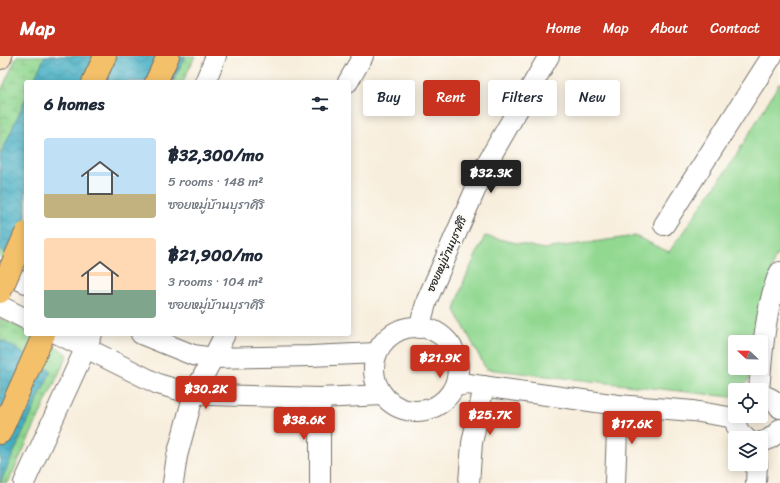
<!DOCTYPE html>
<meta charset="utf-8">
<style>
body{margin:0;font-family:Sriracha,"Playpen Sans Thai",sans-serif;background:#f6f6f7;color:#1f2937;height:100vh;display:flex;flex-direction:column;font-size:15px;white-space:nowrap}
*{box-sizing:border-box;margin:0}
p{font-size:13px;color:#747a83}
.icon{flex:none;width:22px;height:22px;fill:none;stroke:currentColor;stroke-width:2;stroke-linecap:round;stroke-linejoin:round}
.map{position:relative;flex:1;overflow:hidden}
.panel{position:absolute;left:24px;top:24px;width:327px;height:256px;display:flex;flex-direction:column;background:#fff;border-radius:4px;box-shadow:0 2px 10px #0003}
.panel>*{flex:none}
.banner{position:absolute;left:363px;top:24px;width:357px;height:36px;display:flex;gap:8px}
.needle{width:26px;rotate:292deg}
.tools{position:absolute;left:728px;top:279px;display:grid;gap:8px}
.tools a{display:grid;place-items:center;width:40px;height:40px;border-radius:4px;background:#fff;box-shadow:0 2px 10px #0003;font-size:20px}
.price{position:absolute;translate:-50% -34px;padding:0 9px;border-radius:4px;background:#c8321e;color:#fff;font-size:13px;line-height:26px;filter:drop-shadow(0 1px 2px #0008)}
.price::after{content:'';position:absolute;left:50%;top:24px;width:12px;height:9px;margin-left:-6px;background:inherit;clip-path:polygon(0 0,100% 0,50% 100%)}
.price.current{background:#222;color:#fff}
ul{padding:0;list-style:none}
li{display:flex;align-items:center;gap:12px;height:100px;padding:0 20px}
li span{display:grid;place-items:center;flex:none;width:112px;height:80px;border-radius:4px;color:#555}
li>.icon{margin-inline-start:auto}
span .icon{width:48px;height:48px;fill:#fffc;stroke-width:1}
li b{font-size:17px}
h2{display:flex;justify-content:space-between;align-items:center;height:48px;padding:0 20px;font-size:17px}
.tag{padding:0 14px;border-radius:4px;background:#fff;box-shadow:0 2px 10px #0003;font-size:14px;line-height:36px}
.tag.current{background:#c8321e;color:#fff}
header{display:flex;align-items:center;gap:24px;box-sizing:border-box;height:56px;padding:0 20px;background:#c8321e;color:#fff}
header strong{font-size:19px}
nav{display:flex;gap:22px;margin-inline-start:auto;font-size:14px}
.map>svg:first-child{display:block}
.wetland{fill:url(#wetland-marsh);stroke:#5e825e}
.park{fill:#92d891;stroke:#5e825e}
.water{fill:url(#water-waves);stroke:#386c77}
.lines{fill:none;stroke-linecap:round;stroke-linejoin:round}
.minor-casing{stroke:#736f69;stroke-width:22}
.secondary-casing{stroke:#736f69;stroke-width:24}
.motorway-casing{stroke:#736f69;stroke-width:24}
.minor{stroke:#fff;stroke-width:20}
.secondary{stroke:#fbe6c4;stroke-width:22}
.motorway{stroke:#f4c16b;stroke-width:22}
.motorway-bridge-casing{stroke:#736f69;stroke-width:24;stroke-linecap:butt}
.motorway-bridge{stroke:#f4c16b;stroke-width:22}
.labels{text-anchor:middle;dominant-baseline:central;stroke-width:3.5;stroke-linejoin:round;paint-order:stroke}
.street-label{font-size:11px;fill:#2b2b2b;stroke:#fdfcf7}
</style>
<header>
<strong>Map</strong>
<nav><a>Home</a><a>Map</a><a>About</a><a>Contact</a></nav>
</header>
<div class="map">
<svg width="780" height="427" viewBox="0 0 780 427">
<defs>
<pattern id="wetland-marsh" width="20" height="14" patternUnits="userSpaceOnUse"><rect width="20" height="14" fill="#92d891"/><path d="M1 5h8M5 5V1M11 12h8M15 12V8" fill="none" stroke="#7eba7d"/></pattern>
<pattern id="water-waves" width="16" height="10" patternUnits="userSpaceOnUse"><rect width="16" height="10" fill="#45aec3"/><path d="M0 5q4-4 8 0t8 0" fill="none" stroke="#3a8e9f"/></pattern>
</defs>
<rect width="100%" height="100%" fill="#fdfcf7"/>
<filter id="ink" filterUnits="userSpaceOnUse"><feTurbulence type="fractalNoise" baseFrequency=".025" numOctaves="2"/><feDisplacementMap in="SourceGraphic" scale="8" xChannelSelector="R" yChannelSelector="G"/><feConvolveMatrix kernelMatrix="1 2 1 2 8 2 1 2 1" color-interpolation-filters="sRGB"/></filter>
<filter id="wash" filterUnits="userSpaceOnUse"><feTurbulence type="fractalNoise" baseFrequency=".012" numOctaves="4" result="noise"/><feDisplacementMap in="SourceGraphic" scale="16" xChannelSelector="R" yChannelSelector="G"/><feGaussianBlur stdDeviation="0.9" result="paint"/><feColorMatrix in="noise" values="0 0 0 0 0 0 0 0 0 0 0 0 0 0 0 0 0 1.4 0 .05"/><feComposite in="paint" operator="in"/></filter>
<g filter="url(#wash)">
<rect width="100%" height="100%" fill="#f8eedd"/>
<g class="wetland">
<polygon points="17,0 195,0 183,26 26,26 26,212 0,202 0,37"/>
<polygon points="0,262 26,274 26,278 32,278 68,298 8,427 0,427"/>
</g>
<polygon class="park" points="780,26 780,194 774,204 757,286 735,286 735,312 751,312 748,325 739,334 735,334 735,337 731,341 486,313 455,254 464,225 485,180 544,193 635,180 669,196 734,103"/>
<g class="water">
<polygon points="45,0 185,0 173,26 33,26"/>
<polygon points="26,42 26,203 0,195 0,100"/>
<polygon points="0,284 10,289 51,315 0,427"/>
</g>
</g>
<g filter="url(#ink)">
<g class="lines">
<g class="minor-casing">
<g id="minor">
<polyline points="205,26 216,0"/>
<polyline points="348,26 363,0"/>
<polyline points="664,169 772,0"/>
<polyline points="0,215 26,227"/>
<polyline points="0,250 26,263"/>
<circle cx="416" cy="313" r="42"/>
<polyline points="419,272 427,244 488,105 549,0"/>
<polyline points="58,278 158,328 182,335 211,339 320,342 383,339"/>
<polyline points="141,278 193,299 213,302 310,300 377,297"/>
<polyline points="455,330 468,328 618,349 693,355 735,362"/>
<path d="M759,334c3,-32 5,-64 13,-95 2,-8 4,-16 8,-23"/>
<path d="M761,339c9,2 14,5 19,13"/>
<path d="M735,360c0,9 3,17 11,22"/>
<path d="M761,386c9,-2 14,-6 19,-13"/>
<polyline points="24,427 92,278"/>
<polyline points="173,427 177,400 194,337 213,302 225,278"/>
<polyline points="320,427 320,342"/>
<polyline points="469,427 472,387 484,330"/>
<polyline points="615,427 618,349"/>
<polyline points="756,427 757,408"/>
</g>
</g>
<g class="secondary-casing">
<polyline id="secondary" points="0,2 1,0"/>
</g>
<g class="motorway-casing">
<g id="motorway">
<polyline points="93,26 105,0"/>
<polyline points="156,26 168,0"/>
<polyline points="0,377 44,278"/>
</g>
</g>
<use href="#minor" class="minor"/>
<use href="#secondary" class="secondary"/>
<use href="#motorway" class="motorway"/>
<g class="motorway-bridge-casing">
<polyline id="motorway-bridge" points="0,236 26,177"/>
</g>
<use href="#motorway-bridge" class="motorway-bridge"/>
</g>
</g>
<g class="labels">
<g class="street-label">
<text transform="translate(447 198) rotate(-66)">ซอยหมู่บ้านบุราศิริ</text>
</g>
</g>
</svg>
<div class="tools">
<a><svg class="needle" viewBox="-14 -14 28 28"><path d="M0-13l5 13h-10z" fill="#e53935"/><path d="M0 13l5-13h-10z" fill="#747a83"/></svg></a>
<a><svg class="icon" aria-label="locate" viewBox="0 0 24 24"><circle cx="12" cy="12" r="6"/><path d="M12 2v4M12 18v4M2 12h4M18 12h4"/></svg></a>
<a><svg class="icon" aria-label="layers" viewBox="0 0 24 24"><path d="M12 4l9 5-9 5-9-5zM3 14l9 5 9-5"/></svg></a>
</div>
<b class="price current" style="left:491px;top:138px">฿32.3K</b>
<b class="price" style="left:440px;top:323px">฿21.9K</b>
<b class="price" style="left:206px;top:354px">฿30.2K</b>
<b class="price" style="left:490px;top:380px">฿25.7K</b>
<b class="price" style="left:304px;top:385px">฿38.6K</b>
<b class="price" style="left:632px;top:389px">฿17.6K</b>
<div class="banner">
<a class="tag">Buy</a>
<a class="tag current">Rent</a>
<a class="tag">Filters</a>
<a class="tag">New</a>
</div>
<section class="panel">
<h2>6 homes<svg class="icon" aria-label="filters" viewBox="0 0 24 24"><path d="M4 7h16M4 17h16"/><circle cx="9" cy="7" r="2"/><circle cx="15" cy="17" r="2"/></svg></h2>
<ul>
<li><span style="background:linear-gradient(#bfe0f5 70%,#c2b280 0)"><svg class="icon" aria-label="home" viewBox="0 0 24 24"><path d="M3 11l9-7 9 7M6 9v11h12V9"/></svg></span><div><b>฿32,300/mo</b><p>5 rooms · 148 m²</p><p>ซอยหมู่บ้านบุราศิริ</p></div></li>
<li><span style="background:linear-gradient(#ffd9b3 65%,#7fa58c 0)"><svg class="icon" aria-label="home" viewBox="0 0 24 24"><path d="M3 11l9-7 9 7M6 9v11h12V9"/></svg></span><div><b>฿21,900/mo</b><p>3 rooms · 104 m²</p><p>ซอยหมู่บ้านบุราศิริ</p></div></li>
</ul>
</section>
</div>
